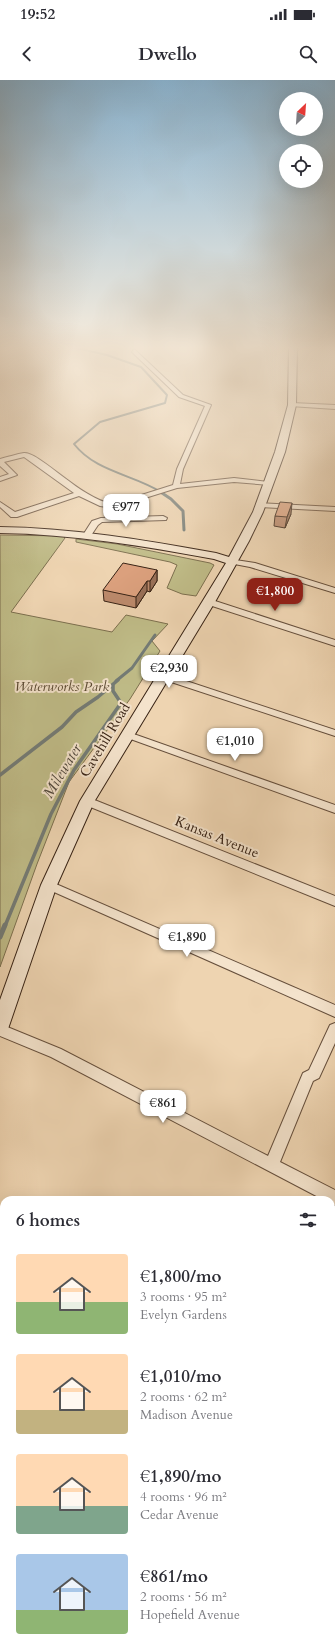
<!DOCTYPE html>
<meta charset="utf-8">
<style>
body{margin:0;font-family:Cardo,serif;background:#f2f2f3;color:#2b2b33;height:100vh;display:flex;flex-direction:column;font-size:15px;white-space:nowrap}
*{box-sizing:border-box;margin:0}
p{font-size:13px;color:#7c7c81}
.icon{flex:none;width:22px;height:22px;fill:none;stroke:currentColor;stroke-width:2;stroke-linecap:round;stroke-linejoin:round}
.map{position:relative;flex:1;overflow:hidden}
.details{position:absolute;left:0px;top:1116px;width:335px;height:456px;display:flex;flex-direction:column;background:#fff;border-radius:12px 12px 0 0;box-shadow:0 4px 16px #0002}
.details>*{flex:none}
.needle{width:26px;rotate:25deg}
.buttons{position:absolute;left:279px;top:12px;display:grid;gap:8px}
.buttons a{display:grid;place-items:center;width:44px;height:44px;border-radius:50%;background:#fff;box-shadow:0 4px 16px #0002;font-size:20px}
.price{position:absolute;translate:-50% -34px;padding:0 9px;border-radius:8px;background:#fff;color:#222;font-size:13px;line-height:26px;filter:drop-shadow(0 1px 2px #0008)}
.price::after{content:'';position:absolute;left:50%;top:24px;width:12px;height:9px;margin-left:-6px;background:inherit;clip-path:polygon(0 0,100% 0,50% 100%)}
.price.active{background:#8f2418;color:#fff}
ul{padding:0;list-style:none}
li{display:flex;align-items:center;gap:12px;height:100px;padding:0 16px}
li span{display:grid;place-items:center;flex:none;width:112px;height:80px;border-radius:4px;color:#555}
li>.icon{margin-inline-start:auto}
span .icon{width:48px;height:48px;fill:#fffc;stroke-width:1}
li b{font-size:17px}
h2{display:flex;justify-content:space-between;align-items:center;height:48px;padding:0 16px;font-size:17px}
.status{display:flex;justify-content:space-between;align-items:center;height:28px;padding:0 20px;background:#fff;direction:ltr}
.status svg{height:11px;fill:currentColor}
header{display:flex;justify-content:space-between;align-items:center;height:52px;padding:0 16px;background:#fff;font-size:18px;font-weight:700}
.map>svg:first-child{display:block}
.green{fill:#bfbb87;stroke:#7c6f4e}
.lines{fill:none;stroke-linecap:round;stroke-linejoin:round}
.stream-far3{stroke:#747b75;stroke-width:2}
.stream-far2{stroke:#747b75;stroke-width:3}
.stream-far1{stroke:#747b75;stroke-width:3.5}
.stream{stroke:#747b75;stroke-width:5}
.street-casing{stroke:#664f3c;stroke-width:2}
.secondary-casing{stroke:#382315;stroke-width:2}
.street{fill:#f4e3cc;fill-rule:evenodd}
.secondary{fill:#f4e3cc;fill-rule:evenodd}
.wall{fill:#bc8a6c;stroke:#382315}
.shaded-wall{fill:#997058;stroke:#382315}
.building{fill:#dba07d;stroke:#382315}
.labels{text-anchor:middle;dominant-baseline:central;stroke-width:4;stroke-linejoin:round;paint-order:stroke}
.park-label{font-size:14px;font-style:italic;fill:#5a4932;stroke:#f4e3cc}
.street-label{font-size:14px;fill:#382315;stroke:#f4e3cc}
.water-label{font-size:15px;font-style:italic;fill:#51483d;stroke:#f4e3cc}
</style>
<div class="status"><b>19:52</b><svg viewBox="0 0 49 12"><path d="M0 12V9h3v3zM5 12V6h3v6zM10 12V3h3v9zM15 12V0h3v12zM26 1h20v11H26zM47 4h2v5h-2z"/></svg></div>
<header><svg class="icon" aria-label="back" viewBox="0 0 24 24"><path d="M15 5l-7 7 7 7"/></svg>Dwello<svg class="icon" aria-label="search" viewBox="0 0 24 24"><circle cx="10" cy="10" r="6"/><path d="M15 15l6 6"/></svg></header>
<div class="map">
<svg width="335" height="1572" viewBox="0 0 335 1572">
<rect width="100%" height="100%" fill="#eed4b1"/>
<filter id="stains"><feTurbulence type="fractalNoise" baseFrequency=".005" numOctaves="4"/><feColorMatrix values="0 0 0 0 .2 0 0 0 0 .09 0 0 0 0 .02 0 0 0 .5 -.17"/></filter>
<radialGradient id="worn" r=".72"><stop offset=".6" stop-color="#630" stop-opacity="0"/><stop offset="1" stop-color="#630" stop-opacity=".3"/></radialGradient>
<g class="green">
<polygon points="0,455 63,456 65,458 11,532 112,552 126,535 168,544 152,561 160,571 130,619 69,702 37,784 0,887"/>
<polygon points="76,459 117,464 210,483 214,485 196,516 182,514 167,508 177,485 170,482 76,462"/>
</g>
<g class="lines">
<path class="stream-far3" d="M68,266l39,9 34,12 26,28 -2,8 -65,19 -26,22c22,28 58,30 87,48"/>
<g class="stream-far2">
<polyline points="159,411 171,419 183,431 184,450"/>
<polyline points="116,601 132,588 155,555"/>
</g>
<g class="stream-far1">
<polyline points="0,695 62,647 76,632 98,617 118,600"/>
<polyline points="5,846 51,734 74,690 121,623 113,611 113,605"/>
</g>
<polyline class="stream" points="0,857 5,845"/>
<g class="street-casing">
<g id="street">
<path d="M134,269l49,46 28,10 -28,64 -3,15 54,-6 34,4 2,1v2l-36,-3 -57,6 -64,20 -13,-2 -21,-10 -62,21h-6l-11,-10v-5l15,10 59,-19 -50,-36 -20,5 13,13 -17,6v-4l9,-3 -9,-8v-7c8,-2 17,-5 24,-6 16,-1 58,47 89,51l60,-19 4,-16 28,-63 -26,-9 -47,-45z"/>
<polygon points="292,323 335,325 335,329 290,326 289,325"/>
<polygon points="257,423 335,427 335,431 260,427 256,425"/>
<polygon points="163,436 167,438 166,440 102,442 98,445 90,457 83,455 92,441 101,438"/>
<polygon points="229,479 255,483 335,508 335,513 250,487 229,483"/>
<polygon points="206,520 212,520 335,560 335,566 206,524"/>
<polygon points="162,593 335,650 335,656 159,598 159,594"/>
<polygon points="128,652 335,725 335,733 125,657 123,655 125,653"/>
<polygon points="87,717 335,816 335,826 83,724 82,721 83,718"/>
<polygon points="49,801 335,925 335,937 45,808 43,805 45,802"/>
<polygon points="335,943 335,963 319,998 313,1001 280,1082 335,1110 335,1125 331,1124 331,1120 324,1120 51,977 0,956 0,944 61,969 268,1076 303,993 309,990 330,945"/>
<polygon points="0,1147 4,1148 4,1164 0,1162"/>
<polygon points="0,1335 4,1337 4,1356 0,1354"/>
<polygon points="331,1371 335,1373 335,1395 331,1393"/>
<polygon points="245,1568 267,1568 269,1572 247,1572"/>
</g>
</g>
<g class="secondary-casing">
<path id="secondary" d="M289,266h8l-1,59 -11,47 -22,60 -14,29 -34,61 -121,200 -37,83 -48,141 -2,6 -7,2v-34l41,-115 39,-84 146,-238 -12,-4c-71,-13 -142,-25 -214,-26v-6c73,1 144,13 216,26l13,4 24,-45 22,-60 13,-47z"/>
</g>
<use href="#street" class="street"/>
<use href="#secondary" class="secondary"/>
</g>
<g class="wall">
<polygon points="291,434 285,448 274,446 275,436"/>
<polygon points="157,490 157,501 150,512 147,511 136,528 104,521 103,510"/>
</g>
<g class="shaded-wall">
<polygon points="292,423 291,434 285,448 287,437"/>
<polygon points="157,490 157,501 150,512 150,501"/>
<polygon points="147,501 147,511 136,528 136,517"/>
</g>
<g class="building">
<polygon points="280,422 292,423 287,437 275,436"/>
<polygon points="123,483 157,490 150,501 147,501 136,517 103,510"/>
</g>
<linearGradient id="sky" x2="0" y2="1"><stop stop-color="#89b5d4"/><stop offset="0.55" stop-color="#f7ecdc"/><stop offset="1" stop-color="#f7ecdc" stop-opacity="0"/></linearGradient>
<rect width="335" height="486" fill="url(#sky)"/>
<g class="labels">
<g class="park-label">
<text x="62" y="606">Waterworks Park</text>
</g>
<g class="street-label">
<text transform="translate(105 660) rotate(-59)">Cavehill Road</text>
<text transform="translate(217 757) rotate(22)">Kansas Avenue</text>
</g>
<g class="water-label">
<text transform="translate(62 691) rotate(-59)">Milewater</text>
</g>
</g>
<rect width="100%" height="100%" filter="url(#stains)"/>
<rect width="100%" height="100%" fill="url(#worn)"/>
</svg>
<div class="buttons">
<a><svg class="needle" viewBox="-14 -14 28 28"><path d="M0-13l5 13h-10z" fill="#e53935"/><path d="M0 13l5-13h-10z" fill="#7c7c81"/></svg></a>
<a><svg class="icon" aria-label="locate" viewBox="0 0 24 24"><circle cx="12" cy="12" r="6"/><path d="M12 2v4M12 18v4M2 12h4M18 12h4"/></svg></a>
</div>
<b class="price" style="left:126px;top:448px">€977</b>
<b class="price active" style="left:275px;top:532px">€1,800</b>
<b class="price" style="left:169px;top:609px">€2,930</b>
<b class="price" style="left:235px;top:682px">€1,010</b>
<b class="price" style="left:187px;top:878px">€1,890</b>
<b class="price" style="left:163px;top:1044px">€861</b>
<section class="details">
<h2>6 homes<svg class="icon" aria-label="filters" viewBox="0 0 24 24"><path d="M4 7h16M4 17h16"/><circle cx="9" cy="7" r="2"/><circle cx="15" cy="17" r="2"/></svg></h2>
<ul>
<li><span style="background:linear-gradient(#ffd9b3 60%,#8fb573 0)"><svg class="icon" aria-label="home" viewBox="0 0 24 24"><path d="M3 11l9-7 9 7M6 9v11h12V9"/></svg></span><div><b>€1,800/mo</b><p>3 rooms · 95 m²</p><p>Evelyn Gardens</p></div></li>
<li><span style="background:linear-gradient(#ffd9b3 70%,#c2b280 0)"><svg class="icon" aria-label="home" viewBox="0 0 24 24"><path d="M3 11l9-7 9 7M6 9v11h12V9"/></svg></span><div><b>€1,010/mo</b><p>2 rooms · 62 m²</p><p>Madison Avenue</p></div></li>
<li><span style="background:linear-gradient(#ffd9b3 65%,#7fa58c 0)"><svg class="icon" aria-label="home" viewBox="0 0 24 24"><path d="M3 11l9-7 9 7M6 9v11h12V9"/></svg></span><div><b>€1,890/mo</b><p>4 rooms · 96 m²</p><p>Cedar Avenue</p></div></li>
<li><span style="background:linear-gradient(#a9c7e8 70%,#8fb573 0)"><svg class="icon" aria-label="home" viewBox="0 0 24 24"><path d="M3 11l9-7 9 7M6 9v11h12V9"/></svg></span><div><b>€861/mo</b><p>2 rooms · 56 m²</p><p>Hopefield Avenue</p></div></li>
</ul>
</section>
</div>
